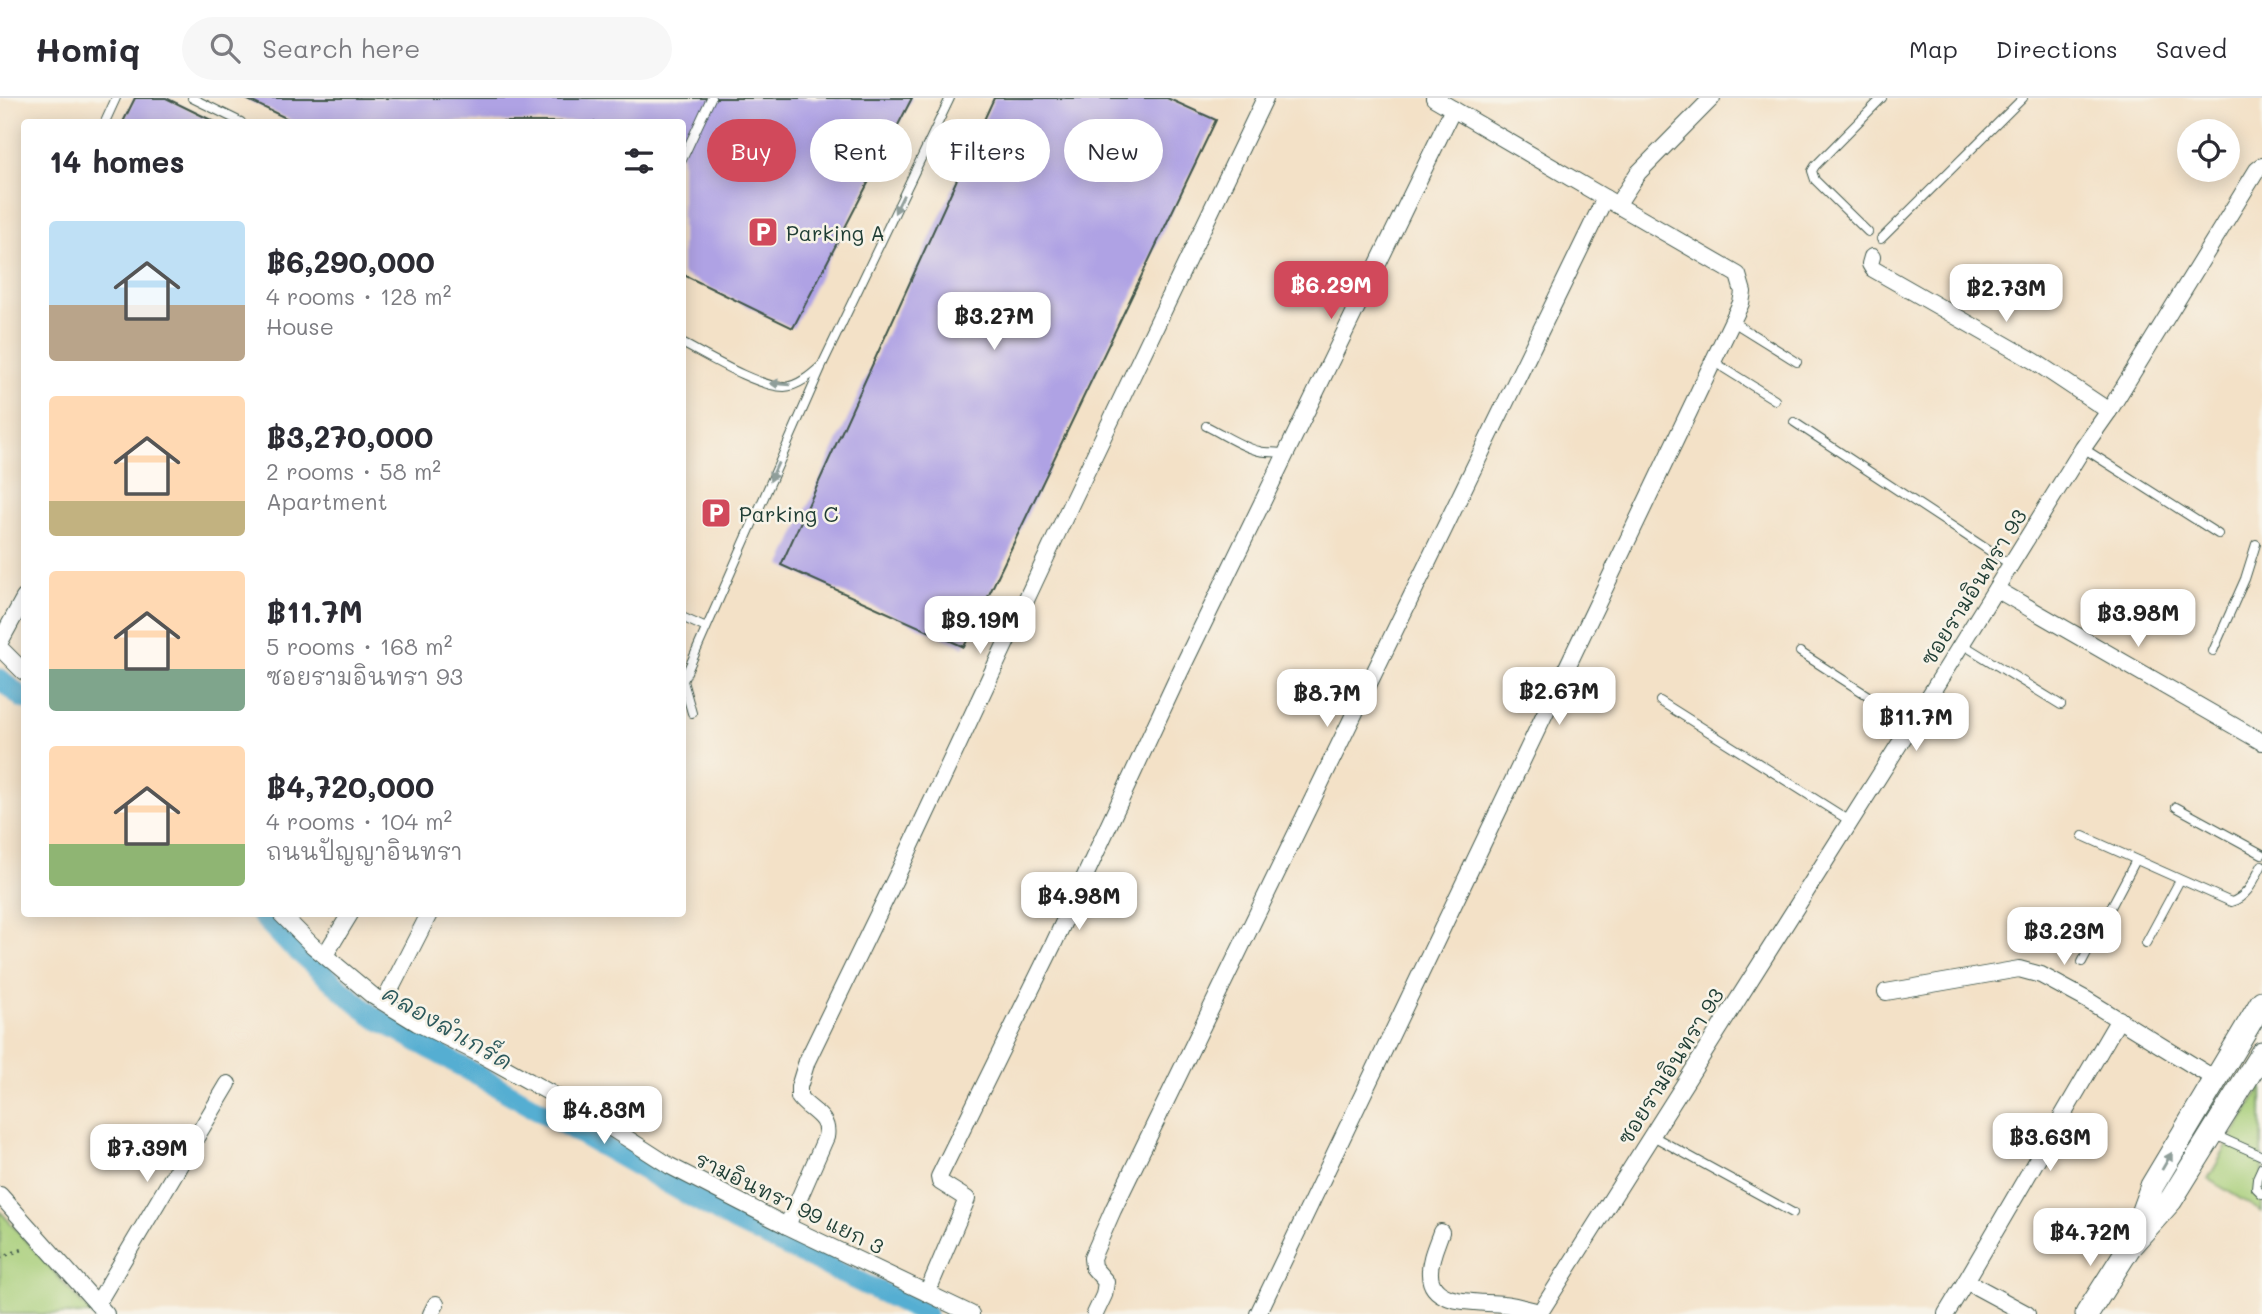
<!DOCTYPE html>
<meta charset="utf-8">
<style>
body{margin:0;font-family:Mali,"Playpen Sans Thai",sans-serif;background:#f7f7f7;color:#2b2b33;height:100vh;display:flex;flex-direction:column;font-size:26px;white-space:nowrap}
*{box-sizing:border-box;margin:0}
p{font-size:23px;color:#7c7c81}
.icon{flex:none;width:38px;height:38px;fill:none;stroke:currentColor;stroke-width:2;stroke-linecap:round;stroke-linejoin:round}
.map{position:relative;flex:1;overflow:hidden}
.drawer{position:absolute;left:21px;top:21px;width:665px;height:798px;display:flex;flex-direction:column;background:#fff;border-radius:7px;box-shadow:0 4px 18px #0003}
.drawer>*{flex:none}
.top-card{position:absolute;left:707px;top:21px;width:665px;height:63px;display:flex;gap:14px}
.controls{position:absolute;left:2177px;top:21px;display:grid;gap:14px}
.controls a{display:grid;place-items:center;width:63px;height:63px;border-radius:50%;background:#fff;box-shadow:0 4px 18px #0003;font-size:35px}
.price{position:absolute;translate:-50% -60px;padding:0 16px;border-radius:14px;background:#fff;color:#222;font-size:23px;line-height:46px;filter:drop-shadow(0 2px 4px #0008)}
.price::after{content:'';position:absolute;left:50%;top:42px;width:21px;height:16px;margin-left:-10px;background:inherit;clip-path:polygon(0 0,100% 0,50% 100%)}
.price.current{background:#d1495b;color:#fff}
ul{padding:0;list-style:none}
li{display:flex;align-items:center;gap:21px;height:175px;padding:0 28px}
li span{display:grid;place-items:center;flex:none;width:196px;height:140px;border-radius:7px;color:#555}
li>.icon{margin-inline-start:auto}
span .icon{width:84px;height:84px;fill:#fffc;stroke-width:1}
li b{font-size:30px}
h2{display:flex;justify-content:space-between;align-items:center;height:84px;padding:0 28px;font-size:30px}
.pill{padding:0 24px;border-radius:32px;background:#fff;box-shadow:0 4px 18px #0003;font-size:24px;line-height:63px}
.pill.current{background:#d1495b;color:#fff}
header{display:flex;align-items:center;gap:42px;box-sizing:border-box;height:98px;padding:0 35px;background:#fff;border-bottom:2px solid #e1e1e2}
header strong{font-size:33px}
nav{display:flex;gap:38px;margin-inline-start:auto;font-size:24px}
.search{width:490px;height:63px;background:#f7f7f7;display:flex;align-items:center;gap:18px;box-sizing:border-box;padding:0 24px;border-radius:38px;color:#7c7c81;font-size:26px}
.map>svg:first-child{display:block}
.green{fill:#a6cd77;stroke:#628556;stroke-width:2}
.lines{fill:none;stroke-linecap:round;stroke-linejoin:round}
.canal{stroke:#55aed2;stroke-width:21}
.building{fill:#afa2e4}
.service-casing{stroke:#3f564a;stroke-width:10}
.minor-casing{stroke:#3f564a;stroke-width:18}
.secondary-casing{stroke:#3f564a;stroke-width:25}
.path{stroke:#3f564a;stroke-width:3.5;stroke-dasharray:2 5;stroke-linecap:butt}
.service{stroke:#fff;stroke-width:8}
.minor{stroke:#fff;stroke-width:16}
.secondary{stroke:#fff;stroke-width:23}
.oneway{fill:#8f9e9a}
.labels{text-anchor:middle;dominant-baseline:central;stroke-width:5;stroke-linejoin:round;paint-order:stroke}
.poi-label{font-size:21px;fill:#1f3d34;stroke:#f7f3e8;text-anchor:start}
.street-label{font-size:21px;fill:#1f3d34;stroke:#f7f3e8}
.water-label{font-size:23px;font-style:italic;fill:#2c595c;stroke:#f7f3e8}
</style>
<header>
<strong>Homiq</strong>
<div class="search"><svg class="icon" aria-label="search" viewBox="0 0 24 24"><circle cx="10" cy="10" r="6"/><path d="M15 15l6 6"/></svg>Search here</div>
<nav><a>Map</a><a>Directions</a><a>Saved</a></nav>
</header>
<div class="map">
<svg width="2262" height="1216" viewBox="0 0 2262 1216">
<rect width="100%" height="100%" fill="#f7f3e8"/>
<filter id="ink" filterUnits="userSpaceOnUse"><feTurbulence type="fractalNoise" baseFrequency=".0143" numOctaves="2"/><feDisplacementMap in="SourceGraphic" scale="14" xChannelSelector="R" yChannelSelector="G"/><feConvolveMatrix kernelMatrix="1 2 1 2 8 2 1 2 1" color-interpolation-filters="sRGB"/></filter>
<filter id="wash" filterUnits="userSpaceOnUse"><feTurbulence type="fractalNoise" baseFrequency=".00686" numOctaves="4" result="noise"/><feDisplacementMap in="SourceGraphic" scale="28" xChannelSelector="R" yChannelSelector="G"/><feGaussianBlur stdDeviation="1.57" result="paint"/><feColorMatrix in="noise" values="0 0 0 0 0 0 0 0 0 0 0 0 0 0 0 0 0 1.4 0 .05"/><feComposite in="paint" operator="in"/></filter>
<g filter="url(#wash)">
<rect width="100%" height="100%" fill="#f3e1c7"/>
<g class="green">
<polygon points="2262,988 2262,1114 2208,1081"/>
<polygon points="0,1113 85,1209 92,1216 0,1216"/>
</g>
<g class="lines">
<g class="canal">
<polyline points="0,581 24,601"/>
<polyline points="260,816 285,842 371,917 736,1124 926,1216"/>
</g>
</g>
<g id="blocks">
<g class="building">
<polygon points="135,0 166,0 215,24 123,24"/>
<polygon points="244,0 912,0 793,230 682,176 682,24 294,24"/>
<polygon points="994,0 1167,0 1216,22 964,549 781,467"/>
</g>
</g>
</g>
<g filter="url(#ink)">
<use href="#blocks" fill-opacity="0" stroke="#3f564a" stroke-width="2"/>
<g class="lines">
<g class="service-casing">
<g id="service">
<polyline points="192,0 241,24"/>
<polyline points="105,24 116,0"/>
<polyline points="682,62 711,0"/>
<polyline points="1868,134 1815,82 1812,73 1815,68 1882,0"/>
<polyline points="1881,141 2023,0"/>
<polyline points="1733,224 1797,264"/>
<path d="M682,245c25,13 76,44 102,44 15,-1 28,-13 38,-22l128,-267"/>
<polyline points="1714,264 1775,302"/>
<polyline points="1794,324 2011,467"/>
<path d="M1206,328c17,8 35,21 53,25 10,3 18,-1 28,4"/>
<polyline points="2083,350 2218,436"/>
<polyline points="682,519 706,530"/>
<polyline points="1962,546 2061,607"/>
<polyline points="2213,553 2245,481 2256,446"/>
<polyline points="1800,554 1912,626"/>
<polyline points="1660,603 1850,723"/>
<polyline points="692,615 683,583 821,270"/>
<polyline points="2176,709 2262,756"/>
<path d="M2083,738l148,66c17,-5 23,-22 31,-37"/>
<polyline points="2146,845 2180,782"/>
<polyline points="2082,864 2136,762"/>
<polyline points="1651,1037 1793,1115"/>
<polyline points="2215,1037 2262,1058"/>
<polyline points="2262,1069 2257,1080 2256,1090 2262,1096"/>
</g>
</g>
<g class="minor-casing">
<g id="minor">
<polyline points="1434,0 1605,100"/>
<polyline points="1617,107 1638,75 1712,0"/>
<polyline points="1872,159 1870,166 1873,171 2034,263 2109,313"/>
<polyline points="1996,491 2262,644"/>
<polyline points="0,544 24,500"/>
<polyline points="0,550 24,574"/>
<polyline points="281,816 312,847 373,898 417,925 480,956 597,1021 670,1068 787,1128 971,1216"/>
<polyline points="325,857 350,816"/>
<polyline points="1886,894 2019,871 2041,877 2087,902 2215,981"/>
<polyline points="384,904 429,816"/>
<polyline points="0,1097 106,1216"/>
<path d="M787,1128l39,-89c4,-21 -17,-26 -27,-40v-10l8,-26 94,-194 170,-363 194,-406"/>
<path d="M1441,1134c-4,12 -12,28 -11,42 0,33 51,27 73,30 11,1 21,4 32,7l1,3"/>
<polyline points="927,1195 967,1101 940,1084 939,1079 1053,847 1180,574 1453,11"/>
<polyline points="97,1206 228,986"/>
<polyline points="431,1216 436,1206"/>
<polyline points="1095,1216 1104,1197 1106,1184 1093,1169 1092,1160 1113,1112 1605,100 1738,177 1743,194 1741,205 1258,1216"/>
<polyline points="1539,1216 1912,626 2083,350 2109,313 2257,72 2262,68"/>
<polyline points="1946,1216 1966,1183"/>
<polyline points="2027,1216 1966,1183 2119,921"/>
</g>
</g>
<g class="secondary-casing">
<g id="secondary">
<polyline points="2135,1135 2152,1088 2262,904"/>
<polyline points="2087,1216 2130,1148 2171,1102 2262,955"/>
</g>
</g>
<polyline class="path" points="0,1159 24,1151"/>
<use href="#service" class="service"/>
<use href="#minor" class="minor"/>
<use href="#secondary" class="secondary"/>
</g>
<defs><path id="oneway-solid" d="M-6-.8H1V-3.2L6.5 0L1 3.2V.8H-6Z" transform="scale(1.75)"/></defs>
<g class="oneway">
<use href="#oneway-solid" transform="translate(899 106) rotate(116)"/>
<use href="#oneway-solid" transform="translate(780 286) rotate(-176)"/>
<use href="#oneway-solid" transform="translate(774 374) rotate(114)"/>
<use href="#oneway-solid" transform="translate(2167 1063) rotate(-60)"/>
</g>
</g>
<defs>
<g id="parking-square" transform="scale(1.575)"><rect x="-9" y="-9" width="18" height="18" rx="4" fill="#d1495b" stroke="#f7f3e8"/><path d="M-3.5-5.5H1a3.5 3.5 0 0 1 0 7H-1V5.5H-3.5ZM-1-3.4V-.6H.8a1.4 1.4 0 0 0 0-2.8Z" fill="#fff"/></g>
</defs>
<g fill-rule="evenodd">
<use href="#parking-square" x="763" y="134"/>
<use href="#parking-square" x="716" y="415"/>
</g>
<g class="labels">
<g class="poi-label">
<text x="786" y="134">Parking A</text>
<text x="739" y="415">Parking C</text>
</g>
<g class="street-label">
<text transform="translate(1973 489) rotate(-58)">ซอยรามอินทรา 93</text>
<text transform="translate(1670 968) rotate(-58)">ซอยรามอินทรา 93</text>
<text transform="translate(790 1104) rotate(26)">รามอินทรา 99 แยก 3</text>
</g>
<g class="water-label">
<text transform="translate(448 929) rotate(30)">คลองลำเกร็ด</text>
</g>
</g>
</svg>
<div class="controls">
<a><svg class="icon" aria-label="locate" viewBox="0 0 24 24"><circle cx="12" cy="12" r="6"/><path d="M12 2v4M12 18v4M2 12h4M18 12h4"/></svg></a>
</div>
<b class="price current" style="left:1331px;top:223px">฿6.29M</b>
<b class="price" style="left:2006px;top:226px">฿2.73M</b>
<b class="price" style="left:994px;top:254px">฿3.27M</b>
<b class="price" style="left:2138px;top:551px">฿3.98M</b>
<b class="price" style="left:980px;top:558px">฿9.19M</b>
<b class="price" style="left:1559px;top:629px">฿2.67M</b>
<b class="price" style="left:1327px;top:631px">฿8.7M</b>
<b class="price" style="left:1916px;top:655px">฿11.7M</b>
<b class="price" style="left:1079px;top:834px">฿4.98M</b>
<b class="price" style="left:2064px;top:869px">฿3.23M</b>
<b class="price" style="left:604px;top:1048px">฿4.83M</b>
<b class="price" style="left:2050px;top:1075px">฿3.63M</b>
<b class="price" style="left:147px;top:1086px">฿7.39M</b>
<b class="price" style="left:2090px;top:1170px">฿4.72M</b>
<div class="top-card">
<a class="pill current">Buy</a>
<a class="pill">Rent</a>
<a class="pill">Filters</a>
<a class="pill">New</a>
</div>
<section class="drawer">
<h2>14 homes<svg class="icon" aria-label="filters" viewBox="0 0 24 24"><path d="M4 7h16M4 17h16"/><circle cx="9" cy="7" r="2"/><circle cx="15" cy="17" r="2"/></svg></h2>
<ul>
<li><span style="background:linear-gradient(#bfe0f5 60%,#b9a48a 0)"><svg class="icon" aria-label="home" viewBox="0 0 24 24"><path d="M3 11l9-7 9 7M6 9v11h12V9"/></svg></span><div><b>฿6,290,000</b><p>4 rooms · 128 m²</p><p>House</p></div></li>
<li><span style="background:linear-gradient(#ffd9b3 75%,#c2b280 0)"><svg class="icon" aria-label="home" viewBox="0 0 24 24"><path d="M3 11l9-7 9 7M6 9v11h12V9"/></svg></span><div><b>฿3,270,000</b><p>2 rooms · 58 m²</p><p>Apartment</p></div></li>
<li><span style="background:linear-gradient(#ffd9b3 70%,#7fa58c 0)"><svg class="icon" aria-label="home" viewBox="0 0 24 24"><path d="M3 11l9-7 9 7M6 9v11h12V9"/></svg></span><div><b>฿11.7M</b><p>5 rooms · 168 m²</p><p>ซอยรามอินทรา 93</p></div></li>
<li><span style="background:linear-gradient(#ffd9b3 70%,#8fb573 0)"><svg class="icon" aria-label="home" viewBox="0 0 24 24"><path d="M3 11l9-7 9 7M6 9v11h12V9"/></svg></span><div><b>฿4,720,000</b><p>4 rooms · 104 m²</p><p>ถนนปัญญาอินทรา</p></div></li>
</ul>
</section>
</div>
